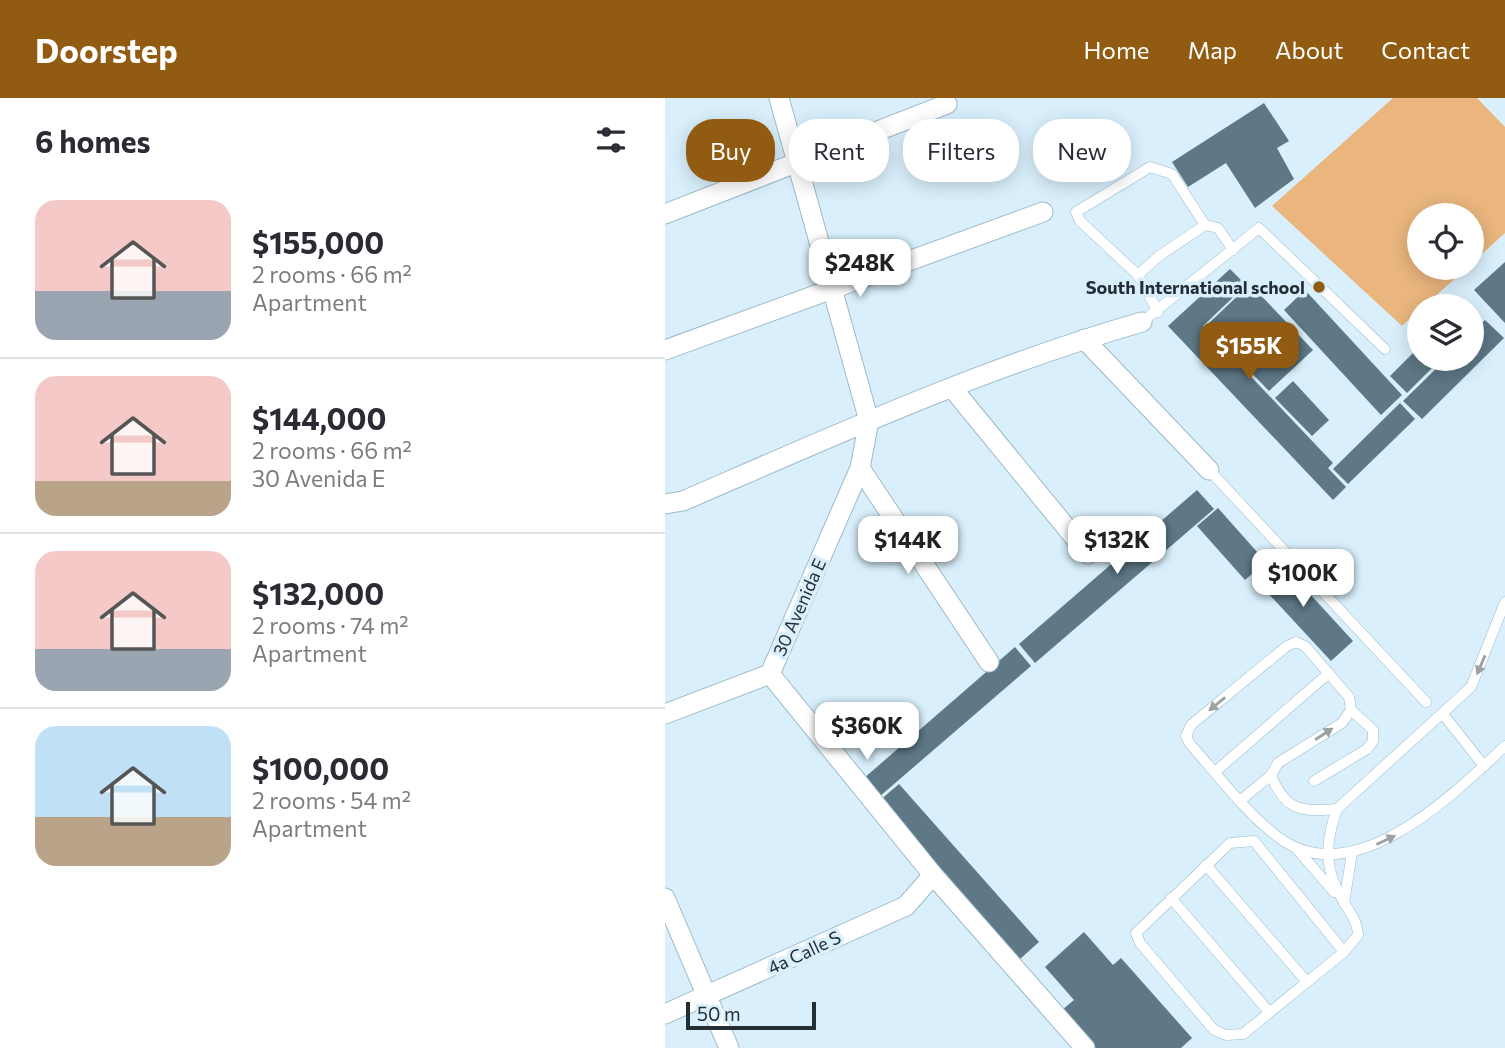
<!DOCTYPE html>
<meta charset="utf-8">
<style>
body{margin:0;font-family:Commissioner,sans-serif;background:#f2f2f3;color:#2b2b33;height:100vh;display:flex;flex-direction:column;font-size:26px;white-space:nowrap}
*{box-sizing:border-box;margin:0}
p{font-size:23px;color:#7c7c81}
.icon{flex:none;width:38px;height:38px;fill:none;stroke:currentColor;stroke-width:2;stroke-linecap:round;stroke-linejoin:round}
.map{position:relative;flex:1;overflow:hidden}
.drawer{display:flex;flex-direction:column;background:#fff;width:665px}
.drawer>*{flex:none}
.hud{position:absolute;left:21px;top:21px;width:665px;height:63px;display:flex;gap:14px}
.tools{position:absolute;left:742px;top:105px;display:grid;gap:14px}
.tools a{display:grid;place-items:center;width:77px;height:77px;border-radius:50%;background:#fff;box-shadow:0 4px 18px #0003;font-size:35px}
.scale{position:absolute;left:21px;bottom:18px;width:130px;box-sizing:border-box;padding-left:7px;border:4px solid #242f35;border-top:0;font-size:19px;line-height:24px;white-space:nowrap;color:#242f35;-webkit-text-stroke:5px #d9f0fc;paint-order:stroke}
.price{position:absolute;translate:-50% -60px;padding:0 16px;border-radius:14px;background:#fff;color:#222;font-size:23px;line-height:46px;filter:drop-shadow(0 2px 4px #0008)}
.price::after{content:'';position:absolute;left:50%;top:42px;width:21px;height:16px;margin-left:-10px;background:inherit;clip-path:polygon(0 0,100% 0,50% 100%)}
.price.active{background:#915c11;color:#fff}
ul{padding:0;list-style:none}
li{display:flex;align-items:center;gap:21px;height:175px;padding:0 35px}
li+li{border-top:2px solid #e1e1e2}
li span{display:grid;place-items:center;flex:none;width:196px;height:140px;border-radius:21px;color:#555}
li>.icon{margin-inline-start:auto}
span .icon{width:84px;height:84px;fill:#fffc;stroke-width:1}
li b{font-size:30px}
h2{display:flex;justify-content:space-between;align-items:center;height:84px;padding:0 35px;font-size:30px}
.chip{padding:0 24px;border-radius:28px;background:#fff;box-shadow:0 4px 18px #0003;font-size:24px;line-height:63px}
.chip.active{background:#915c11;color:#fff}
header{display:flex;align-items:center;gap:42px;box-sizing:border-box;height:98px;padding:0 35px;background:#915c11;color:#fff}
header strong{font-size:33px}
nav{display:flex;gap:38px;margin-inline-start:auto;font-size:24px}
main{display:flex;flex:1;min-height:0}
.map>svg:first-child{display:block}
.green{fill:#eab67e}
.building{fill:#5e7886}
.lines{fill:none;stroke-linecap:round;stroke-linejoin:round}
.service-casing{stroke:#9db9c8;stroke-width:11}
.minor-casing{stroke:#9db9c8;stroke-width:21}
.service{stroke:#fff;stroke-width:10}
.minor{stroke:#fff;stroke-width:19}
.oneway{fill:#9ca1a4}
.poi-dot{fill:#915c11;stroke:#d9f0fc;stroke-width:2.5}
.labels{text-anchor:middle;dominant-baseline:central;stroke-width:7;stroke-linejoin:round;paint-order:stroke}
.poi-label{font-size:18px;font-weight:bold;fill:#242f35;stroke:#d9f0fc;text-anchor:end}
.street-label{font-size:18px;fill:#242f35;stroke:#d9f0fc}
</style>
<header>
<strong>Doorstep</strong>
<nav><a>Home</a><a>Map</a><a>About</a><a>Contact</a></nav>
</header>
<main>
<section class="drawer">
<h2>6 homes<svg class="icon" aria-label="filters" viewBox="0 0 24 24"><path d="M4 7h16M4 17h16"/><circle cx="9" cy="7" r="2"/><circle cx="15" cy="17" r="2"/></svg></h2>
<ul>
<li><span style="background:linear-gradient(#f6c9c9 65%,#9aa5b1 0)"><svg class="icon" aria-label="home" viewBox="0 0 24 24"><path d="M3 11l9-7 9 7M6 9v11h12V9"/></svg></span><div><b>$155,000</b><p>2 rooms · 66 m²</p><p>Apartment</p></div></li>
<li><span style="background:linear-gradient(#f6c9c9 75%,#b9a48a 0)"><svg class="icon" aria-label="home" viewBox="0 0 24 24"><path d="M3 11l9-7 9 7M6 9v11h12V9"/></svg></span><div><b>$144,000</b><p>2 rooms · 66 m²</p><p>30 Avenida E</p></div></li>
<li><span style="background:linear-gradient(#f6c9c9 70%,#9aa5b1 0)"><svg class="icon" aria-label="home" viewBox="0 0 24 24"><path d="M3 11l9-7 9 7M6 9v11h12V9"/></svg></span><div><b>$132,000</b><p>2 rooms · 74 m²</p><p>Apartment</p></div></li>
<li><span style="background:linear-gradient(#bfe0f5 65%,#b9a48a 0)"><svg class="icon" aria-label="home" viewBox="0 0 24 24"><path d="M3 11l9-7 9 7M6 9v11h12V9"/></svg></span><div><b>$100,000</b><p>2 rooms · 54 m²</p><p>Apartment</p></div></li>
</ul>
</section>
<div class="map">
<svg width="840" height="950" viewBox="0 0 840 950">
<rect width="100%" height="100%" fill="#d9f0fc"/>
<polygon class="green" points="728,0 812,0 840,29 840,135 807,165 807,117 754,117 754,170 802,170 759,208 754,208 754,212 737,228 607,108"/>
<g class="building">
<polygon points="599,5 624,43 612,50 629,81 590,110 561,65 523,89 507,64"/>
<polygon points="840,164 840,225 809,192"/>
<polygon points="565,171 581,187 538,228 668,365 663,370 681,389 668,402 503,228"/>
<polygon points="585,186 648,252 604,293 541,228"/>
<polygon points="640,192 737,297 716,317 619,212"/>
<polygon points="820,222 839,240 757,321 738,303 781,261 807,261 807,235"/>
<polygon points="754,249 754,261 776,261 742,295 725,278"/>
<polygon points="628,283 664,322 647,338 610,300"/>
<polygon points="735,305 750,321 683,386 668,371"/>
<polygon points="532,392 549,411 370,565 354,546"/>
<polygon points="553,410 601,464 580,482 532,428"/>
<polygon points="611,459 688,543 666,563 589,480"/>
<polygon points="350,549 366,568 214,699 198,681"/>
<polygon points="234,686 374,844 355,861 214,703"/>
<polygon points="419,834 448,867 456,860 527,940 516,950 430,950 397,912 409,902 380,869"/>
</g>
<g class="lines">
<g class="service-casing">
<g id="service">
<polyline points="540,127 507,76 485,69 411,114 415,123 473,177 494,158 540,127 553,130 568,152"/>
<polyline points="473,177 493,214"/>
<polyline points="477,224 594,130 720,251"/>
<polyline points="544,372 761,604"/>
<polyline points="778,616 819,668"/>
<polyline points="550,674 664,575"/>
<path d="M606,677c14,36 31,37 66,34l134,-122 34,-85"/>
<polyline points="649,683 702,651 708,643 708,632 686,612"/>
<path d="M576,702l30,-25 7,-12 64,-40 9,-13 -2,-13 -44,-51 -9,-4 -9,4 -96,79 -5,11 4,8c28,31 55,68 88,93 75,57 175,-42 227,-91"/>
<path d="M672,711c-13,36 -13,62 8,95 7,12 12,17 13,31l-14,17 -101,82 -17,1 -12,-5 -74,-87 -4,-10 94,-90 24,-2 90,111"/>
<polyline points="631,750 669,794"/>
<polyline points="541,767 642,884"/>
<polyline points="506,800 604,914"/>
<polyline points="679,805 687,755"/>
</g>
</g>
<g class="minor-casing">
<g id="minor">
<polyline points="0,116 282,6"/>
<polyline points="419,241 544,372"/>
<polyline points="0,252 378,114"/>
<polyline points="288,291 423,456"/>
<polyline points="195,370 324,564"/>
<path d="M0,406l18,-3c150,-65 302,-134 459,-179"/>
<polyline points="105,576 195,370 204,323 114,0"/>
<polyline points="105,576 268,777 420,950"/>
<polyline points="0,616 105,576"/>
<polyline points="0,800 64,950"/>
<polyline points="0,916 241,808 268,777"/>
</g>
</g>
<use href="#service" class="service"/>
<use href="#minor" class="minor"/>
</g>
<defs><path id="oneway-solid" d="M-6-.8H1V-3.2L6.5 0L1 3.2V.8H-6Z" transform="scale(1.75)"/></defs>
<g class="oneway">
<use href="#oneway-solid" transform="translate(816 567) rotate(113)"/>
<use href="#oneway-solid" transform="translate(552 606) rotate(141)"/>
<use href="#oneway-solid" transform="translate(659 636) rotate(-33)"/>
<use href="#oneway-solid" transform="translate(721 742) rotate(-25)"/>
</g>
<circle class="poi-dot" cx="654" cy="189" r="7"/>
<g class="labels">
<g class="poi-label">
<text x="640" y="189">South International school</text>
</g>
<g class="street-label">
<text transform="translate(134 509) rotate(-66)">30 Avenida E</text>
<text transform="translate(139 854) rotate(-25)">4a Calle S</text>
</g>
</g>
</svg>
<div class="tools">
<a><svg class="icon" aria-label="locate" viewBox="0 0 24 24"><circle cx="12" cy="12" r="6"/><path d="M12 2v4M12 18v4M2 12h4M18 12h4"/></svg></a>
<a><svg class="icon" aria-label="layers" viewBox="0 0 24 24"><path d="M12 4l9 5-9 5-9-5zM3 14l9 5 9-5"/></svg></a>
</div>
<div class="scale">50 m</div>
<b class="price" style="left:195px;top:201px">$248K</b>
<b class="price active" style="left:584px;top:284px">$155K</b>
<b class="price" style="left:243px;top:478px">$144K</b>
<b class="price" style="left:452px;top:478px">$132K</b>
<b class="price" style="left:638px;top:511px">$100K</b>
<b class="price" style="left:202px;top:664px">$360K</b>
<div class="hud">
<a class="chip active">Buy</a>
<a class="chip">Rent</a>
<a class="chip">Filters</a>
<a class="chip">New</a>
</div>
</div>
</main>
